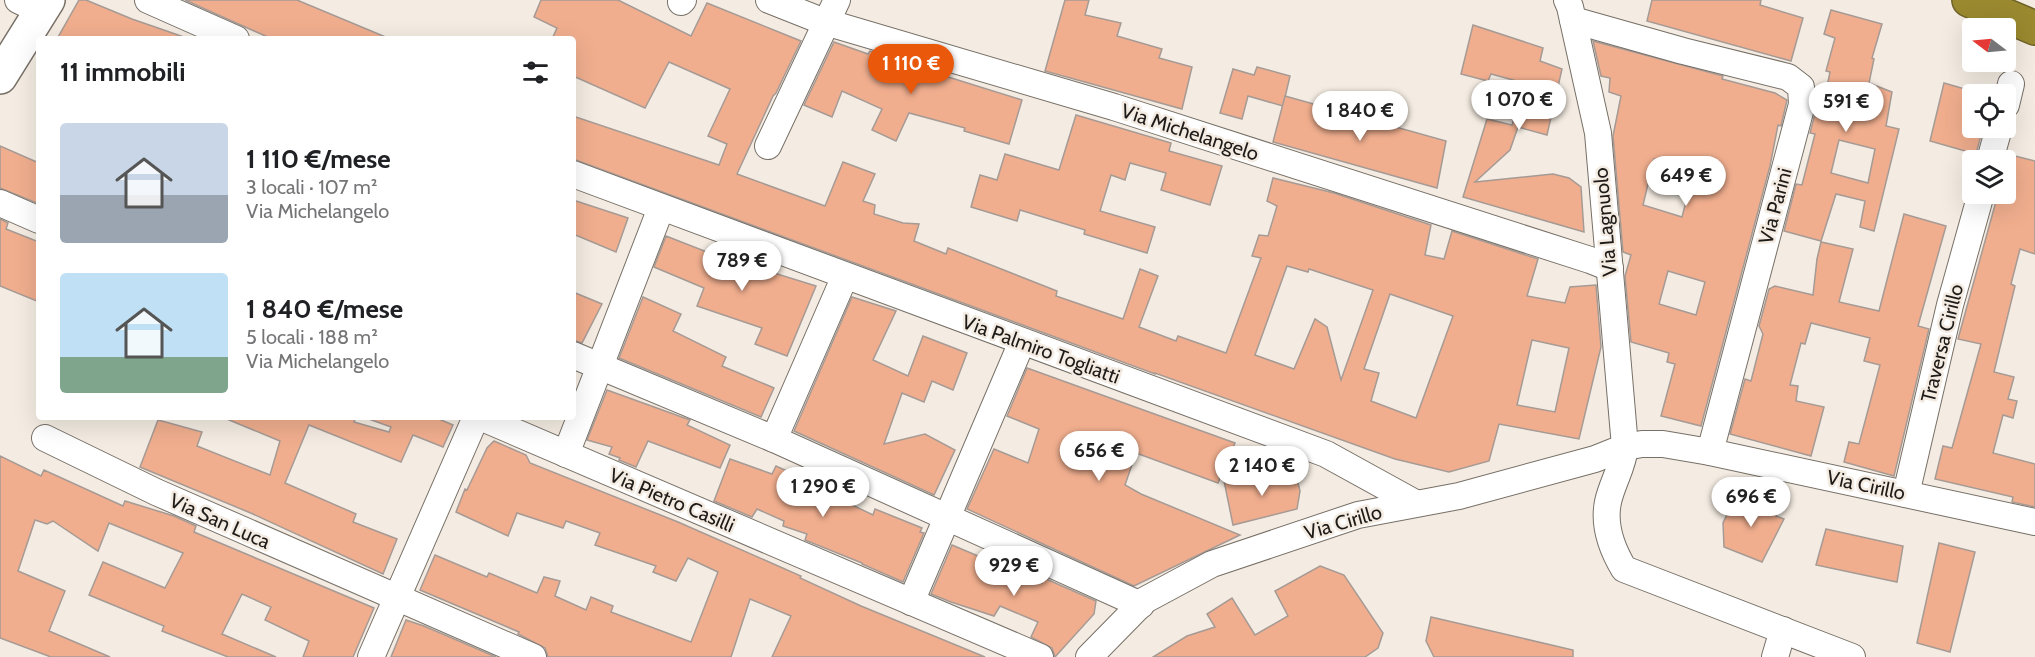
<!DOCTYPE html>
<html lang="it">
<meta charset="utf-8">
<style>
body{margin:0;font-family:Cabin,sans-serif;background:#f6f6f6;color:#202124;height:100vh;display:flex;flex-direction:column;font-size:22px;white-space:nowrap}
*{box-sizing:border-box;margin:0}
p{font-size:20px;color:#757577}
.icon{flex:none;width:33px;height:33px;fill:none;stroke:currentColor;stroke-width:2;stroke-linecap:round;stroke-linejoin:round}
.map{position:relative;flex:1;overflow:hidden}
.sheet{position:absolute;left:36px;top:36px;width:540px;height:384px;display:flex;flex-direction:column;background:#fff;border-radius:6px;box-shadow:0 6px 24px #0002}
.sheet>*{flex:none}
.needle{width:39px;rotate:286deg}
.controls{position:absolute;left:1962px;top:18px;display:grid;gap:12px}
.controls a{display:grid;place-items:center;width:54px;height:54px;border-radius:6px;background:#fff;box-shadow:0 6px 24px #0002;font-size:30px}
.price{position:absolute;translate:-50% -51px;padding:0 14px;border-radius:21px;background:#fff;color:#222;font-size:20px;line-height:39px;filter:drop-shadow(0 2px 3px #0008)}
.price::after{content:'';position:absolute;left:50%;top:36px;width:18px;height:14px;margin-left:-9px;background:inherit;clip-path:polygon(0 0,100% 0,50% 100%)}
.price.selected{background:#ea580c;color:#fff}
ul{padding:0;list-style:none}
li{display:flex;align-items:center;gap:18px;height:150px;padding:0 24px}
li span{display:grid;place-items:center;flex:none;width:168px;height:120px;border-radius:6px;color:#555}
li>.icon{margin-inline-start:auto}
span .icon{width:72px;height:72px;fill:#fffc;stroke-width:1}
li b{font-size:26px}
h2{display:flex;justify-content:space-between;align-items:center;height:72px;padding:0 24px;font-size:26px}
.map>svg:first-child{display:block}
.building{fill:#f0ae8e;stroke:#a69a95;stroke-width:1.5;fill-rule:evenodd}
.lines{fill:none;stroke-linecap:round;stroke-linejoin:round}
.street-casing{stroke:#777067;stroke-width:28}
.secondary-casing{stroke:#777067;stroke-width:36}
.highway-casing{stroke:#6f6227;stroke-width:36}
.street{stroke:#fff;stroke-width:26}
.secondary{stroke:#fff;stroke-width:33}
.highway{stroke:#9a892f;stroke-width:33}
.labels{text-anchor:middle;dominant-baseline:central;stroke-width:5;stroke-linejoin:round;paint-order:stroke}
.street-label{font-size:20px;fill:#1e1b18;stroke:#f4ece2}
</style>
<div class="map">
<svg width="2035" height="657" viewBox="0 0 2035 657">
<rect width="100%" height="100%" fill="#f4ece2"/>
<g class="building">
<polygon points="79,0 86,0 132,19 184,37 184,39 57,39"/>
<polygon points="185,0 297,0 388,38 272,39"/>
<path d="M541,0h77l73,36 16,-33 94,38 -25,52 -3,3 -36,78 88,32 18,-44 32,12 -12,27 12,4 -1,9 29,9 16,1 -5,17 32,13 2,-6 109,43 -1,5 67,23 17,-50 18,7 -19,51 37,14 2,-5 48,17 35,-95 -9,-2 7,-21 9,1 9,-30 -10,-5 6,-23 61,15 97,32 -6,30 19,4 8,-28 86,28 -11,37 38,7 5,-16 26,-2 5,62 -22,92 -80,-15 -10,37 -40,11 -54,-13 -240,-86v1l-582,-215v-43l146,49 8,-21 -19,-8 22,-47 -61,-27 -24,46 -72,-32v-37h-21l5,-11 -23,-11zM1287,266l21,6 1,-3 64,21 -32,90 -14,-53 -12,-8 -21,50 -39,-14zM1390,294l63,22 -37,102 -45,-17 8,-28 -15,-4zM1532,340l37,8 -14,64 -38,-7z"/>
<polygon points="1065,0 1089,0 1085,15 1121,23 1117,36 1162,49 1159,58 1192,67 1182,109 1045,71"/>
<polygon points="1652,0 1761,0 1760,5 1803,18 1791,61 1647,21"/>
<path d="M1831,10l51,14 -10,34 2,1 -5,24 23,9 -6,34 13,3 -25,102 -14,-4 5,-26 -29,-7 -15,47 -37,-10 12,-47 6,1 13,-51 -5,-1 12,-47 5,1 3,-15 -4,-1 9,-33 -11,-4zM1839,140l36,9 -7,34 -37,-10z"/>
<polygon points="1473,25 1543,48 1540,61 1562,69 1547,135 1518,127 1510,150 1475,182 1553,174 1569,178 1581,187 1584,232 1463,197 1487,119 1512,125 1524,83 1491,74 1488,81 1461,74"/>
<path d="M1593,41l130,35 -1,3 53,14 12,7 -6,26 -3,-1 -8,41 -69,260 -40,-10 14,-52 -8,-2 2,-9 -38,-11 -6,-66 6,-21 -8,-3 -10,-116 8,-40 -12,-4 1,-14 -9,-2zM1654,159l40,12 -12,46 -39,-12zM1668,271l37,11 -9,33 -37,-11z"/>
<polygon points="834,42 868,54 870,51 878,53 929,77 932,72 1022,100 1009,144 964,131 965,128 909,113 896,141 872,130 882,109 842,91 832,117 804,105"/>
<polygon points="1257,67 1290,76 1283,106 1248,96 1242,119 1220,113 1233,69 1254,75"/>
<polygon points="1944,83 1972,91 1972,128 1983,128 1976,154 1930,141"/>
<polygon points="1285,96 1446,141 1437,188 1273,142"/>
<polygon points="1076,115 1171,143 1169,151 1222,166 1210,205 1161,190 1166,173 1130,163 1125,180 1111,175 1100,211 1155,227 1147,253 1084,234 1085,230 1020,210 1017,221 971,207 980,175 997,180 1005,154 1059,170"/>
<polygon points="0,146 39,163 39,204 0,188"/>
<polygon points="2007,154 2035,161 2035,254 2020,249 2011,284 2015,286 1994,372 2014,377 2008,399 2017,401 2013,418 2003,415 1993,453 2035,464 2035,507 2012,502 2013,497 1935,479 1943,446 1952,448 1981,344 1958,339 1998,194 2006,194 2006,160"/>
<polygon points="573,200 628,218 616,252 573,234"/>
<polygon points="1904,214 1946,226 1918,326 1929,329 1894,476 1844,462 1849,442 1859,444 1880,365 1864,361 1870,338 1811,323 1805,344 1801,343 1790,385 1798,386 1796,401 1824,407 1811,456 1730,434 1745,379 1751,381 1763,334 1759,326 1769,289 1775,286 1813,295 1817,259 1821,242 1853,249 1839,302 1879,311"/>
<polygon points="0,219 8,223 6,229 39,242 39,302 0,286"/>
<polygon points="666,236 717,256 719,253 759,265 758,268 816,286 787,356 755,344 762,328 697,306 704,288 654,267"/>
<polygon points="573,292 602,304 582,343 573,340"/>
<polygon points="643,297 681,314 673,331 726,357 722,366 774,388 761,417 619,358"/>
<polygon points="852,297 896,311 873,360 908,376 923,336 967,353 953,390 932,381 924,402 902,393 884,444 925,434 955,450 934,495 794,431"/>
<polygon points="1027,368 1235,443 1218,483 1136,453 1125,485 1141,494 1240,535 1134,586 967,509 994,449 1028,463 1039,429 1007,416"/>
<polygon points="607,390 690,420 687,425 730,445 720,468 648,441 636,467 619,460 620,458 609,454 612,447 587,440"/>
<polygon points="222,417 356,417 354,422 389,432 391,427 369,419 370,417 434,417 453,425 443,447 413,435 401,462 309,425 285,483 356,514 353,522 397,539 383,574 253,514 140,467 158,420 202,432 197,446 270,475 280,441"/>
<polygon points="494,441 526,455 530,463 678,522 801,576 800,578 861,606 985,657 772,657 791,616 750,599 731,657 548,657 545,648 518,634 519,632 420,590 435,555 487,577 489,573 537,593 544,577 560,581 555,596 586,610 591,597 613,606 611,612 691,642 718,572 688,558 676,581 653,572 656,566 595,545 600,533 566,521 563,528 517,513 508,536 456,512 465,489 467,490 487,448"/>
<polygon points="0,456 41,476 44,470 123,506 125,501 174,516 196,526 194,532 374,608 353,657 303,657 309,641 265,620 271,607 242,594 222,634 276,657 228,657 162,631 164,626 89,595 103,562 165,588 183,553 109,523 98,551 53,521 47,524 35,520 18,571 65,591 49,631 110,657 51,657 0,638"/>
<polygon points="730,459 772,474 776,466 822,487 821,490 873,515 875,509 922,528 920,532 924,533 903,582 862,564 862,563 805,540 807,534 783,526 784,521 757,509 752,517 714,501"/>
<polygon points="1290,472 1298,483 1300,491 1297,509 1233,525 1224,481"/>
<polygon points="1735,498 1780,505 1776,516 1784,519 1762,562 1724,547 1723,523"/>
<polygon points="1826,529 1903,546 1897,582 1816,565"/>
<polygon points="1939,543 1975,552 1950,652 1917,643"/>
<polygon points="952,545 1042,583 1044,578 1096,601 1094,614 1055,657 1052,648 1031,637 1038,622 1000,606 994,616 951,602 931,594"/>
<polygon points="1320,566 1344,575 1383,633 1378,648 1365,657 1153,657 1187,636 1215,627 1207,614 1232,598 1255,635 1288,616 1275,591"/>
<polygon points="1431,617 1573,650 1573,657 1434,657 1426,641"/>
<polygon points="406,620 424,626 496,657 391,657"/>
</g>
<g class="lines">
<g class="street-casing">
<g id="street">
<polyline points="18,0 41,11"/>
<polyline points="148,0 236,39"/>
<polyline points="769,0 822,21 1114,107 1590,260 1610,268"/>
<path d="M1567,0l3,7 28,126 27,314c-2,20 -13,36 -17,55 -5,24 4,47 16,67l228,88"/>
<polyline points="681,2 683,0"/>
<polyline points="1573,20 1683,51 1788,77 1801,87 1802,104 1710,452"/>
<polyline points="2006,105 2011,84"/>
<polyline points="768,146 837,0"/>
<polyline points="1990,160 1999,128"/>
<polyline points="573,174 1326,454 1415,503"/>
<polyline points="0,203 39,220"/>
<polyline points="573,355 774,439 1141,605"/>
<polyline points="480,417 1040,657"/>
<polyline points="45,438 156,492 533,657"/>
<polyline points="774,439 845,276"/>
<polyline points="566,454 661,208"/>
<polyline points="1906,494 1950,305 1981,194"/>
<polyline points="911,602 1022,342"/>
<polyline points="371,657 476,417"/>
<polyline points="1089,657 1145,600 1212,564 1358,515 1459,496 1595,459 1625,447 1642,444 1663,444 1710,452 2035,522"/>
<polyline points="1775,657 1783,630"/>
</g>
</g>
<g class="secondary-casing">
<polyline id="secondary" points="0,77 48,0"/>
</g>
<g class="highway-casing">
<polyline id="highway" points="1969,0 2035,28"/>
</g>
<use href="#street" class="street"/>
<use href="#secondary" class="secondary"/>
<use href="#highway" class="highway"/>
</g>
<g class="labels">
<g class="street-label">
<text transform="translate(1190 132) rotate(18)">Via Michelangelo</text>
<text transform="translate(1775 206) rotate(-75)">Via Parini</text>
<text transform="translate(1605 222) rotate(-95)">Via Lagnuolo</text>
<text transform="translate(1942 343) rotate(-76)">Traversa Cirillo</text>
<text transform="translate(1041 349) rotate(20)">Via Palmiro Togliatti</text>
<text transform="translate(1866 485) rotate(12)">Via Cirillo</text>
<text transform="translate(672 500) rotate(23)">Via Pietro Casilli</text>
<text transform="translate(220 521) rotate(24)">Via San Luca</text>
<text transform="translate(1343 522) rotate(-16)">Via Cirillo</text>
</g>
</g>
</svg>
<div class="controls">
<a><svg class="needle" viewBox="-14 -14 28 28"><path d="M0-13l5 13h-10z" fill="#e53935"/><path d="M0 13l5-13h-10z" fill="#757577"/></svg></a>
<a><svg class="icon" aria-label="locate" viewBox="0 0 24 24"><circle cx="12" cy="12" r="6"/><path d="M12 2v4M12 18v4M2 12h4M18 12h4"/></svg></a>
<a><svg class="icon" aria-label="layers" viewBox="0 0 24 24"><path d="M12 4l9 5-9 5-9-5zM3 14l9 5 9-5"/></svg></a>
</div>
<b class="price selected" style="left:911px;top:95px">1 110 €</b>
<b class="price" style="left:1519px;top:131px">1 070 €</b>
<b class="price" style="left:1846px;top:133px">591 €</b>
<b class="price" style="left:1360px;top:142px">1 840 €</b>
<b class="price" style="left:1686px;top:207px">649 €</b>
<b class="price" style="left:742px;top:292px">789 €</b>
<b class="price" style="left:1099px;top:482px">656 €</b>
<b class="price" style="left:1262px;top:497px">2 140 €</b>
<b class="price" style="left:823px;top:518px">1 290 €</b>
<b class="price" style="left:1751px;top:528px">696 €</b>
<b class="price" style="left:1014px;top:597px">929 €</b>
<section class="sheet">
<h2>11 immobili<svg class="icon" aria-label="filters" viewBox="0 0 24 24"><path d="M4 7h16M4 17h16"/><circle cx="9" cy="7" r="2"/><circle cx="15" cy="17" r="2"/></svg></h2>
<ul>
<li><span style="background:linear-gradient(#c9d6e8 60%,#9aa5b1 0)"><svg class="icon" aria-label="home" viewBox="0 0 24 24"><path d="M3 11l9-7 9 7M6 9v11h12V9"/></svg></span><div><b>1 110 €/mese</b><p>3 locali · 107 m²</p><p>Via Michelangelo</p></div></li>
<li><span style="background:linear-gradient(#bfe0f5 70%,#7fa58c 0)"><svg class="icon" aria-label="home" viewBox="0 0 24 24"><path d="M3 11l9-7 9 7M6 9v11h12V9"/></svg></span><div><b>1 840 €/mese</b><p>5 locali · 188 m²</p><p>Via Michelangelo</p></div></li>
</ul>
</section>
</div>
